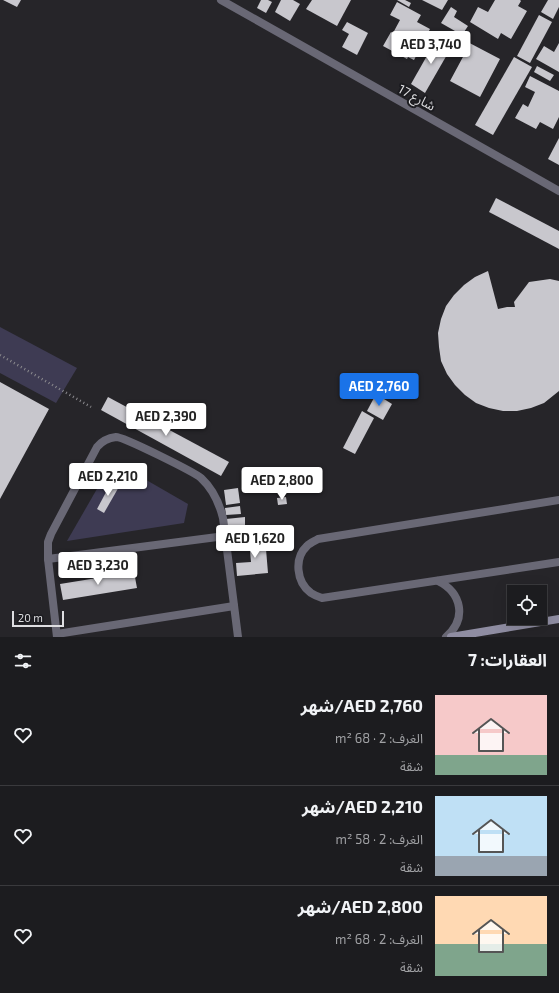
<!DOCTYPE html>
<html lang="ar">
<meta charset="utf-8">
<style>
body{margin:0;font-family:"Exo 2","Noto Sans Arabic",sans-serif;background:#252528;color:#f1f3f6;direction:rtl;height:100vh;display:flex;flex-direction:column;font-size:15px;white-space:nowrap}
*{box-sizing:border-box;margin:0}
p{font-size:13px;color:#a0a1a4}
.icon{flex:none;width:22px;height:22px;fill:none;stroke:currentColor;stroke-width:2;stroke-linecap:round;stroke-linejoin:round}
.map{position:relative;height:637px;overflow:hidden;direction:ltr}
.side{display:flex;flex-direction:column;background:#1c1c1f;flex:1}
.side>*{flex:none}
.buttons{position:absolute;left:507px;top:585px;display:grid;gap:8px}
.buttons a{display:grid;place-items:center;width:40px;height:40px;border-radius:0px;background:#1c1c1f;box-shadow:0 4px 16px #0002,0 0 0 1px #3a3a3d;font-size:20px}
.scale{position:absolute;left:12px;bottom:10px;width:52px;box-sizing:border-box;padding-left:4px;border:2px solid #dedee1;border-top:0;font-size:11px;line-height:14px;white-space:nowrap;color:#dedee1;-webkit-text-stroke:3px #1c1c20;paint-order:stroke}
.price{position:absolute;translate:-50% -34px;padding:0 9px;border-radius:4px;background:#fff;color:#222;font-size:13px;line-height:26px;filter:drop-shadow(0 1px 2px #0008)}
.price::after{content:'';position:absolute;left:50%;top:24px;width:12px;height:9px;margin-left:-6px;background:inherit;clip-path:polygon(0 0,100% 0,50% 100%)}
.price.on{background:#1a73e8;color:#fff}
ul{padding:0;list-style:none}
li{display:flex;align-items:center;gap:12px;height:100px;padding:0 12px}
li+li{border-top:1px solid #3a3a3d}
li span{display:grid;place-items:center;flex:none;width:112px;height:80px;border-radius:0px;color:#555}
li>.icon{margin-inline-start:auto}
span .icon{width:48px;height:48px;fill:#fffc;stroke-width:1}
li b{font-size:17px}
h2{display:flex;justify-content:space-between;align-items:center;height:48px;padding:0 12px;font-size:17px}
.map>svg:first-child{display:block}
.green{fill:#3e3b53}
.building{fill:#c8c7cd}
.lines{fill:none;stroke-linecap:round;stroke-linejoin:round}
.path{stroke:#8b8a8e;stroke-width:2.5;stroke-dasharray:1 3;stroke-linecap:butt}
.lane{stroke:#696875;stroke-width:8}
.street{stroke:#696875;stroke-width:8}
.secondary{stroke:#8f8da2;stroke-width:8}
.labels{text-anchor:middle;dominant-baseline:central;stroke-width:4;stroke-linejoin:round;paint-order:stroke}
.street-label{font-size:13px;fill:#dedee1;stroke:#1c1c20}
</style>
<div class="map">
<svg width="559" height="637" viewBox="0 0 559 637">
<rect width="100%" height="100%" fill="#262529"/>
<g class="green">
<polygon points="0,327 77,368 56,403 0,373"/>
<polygon points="122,466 188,504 184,523 67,541 109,468"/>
</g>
<g class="building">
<polygon points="3,0 21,0 17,7"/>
<polygon points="261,0 268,0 272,2 266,13 257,8"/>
<polygon points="281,0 293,0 300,4 290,21 275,12"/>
<polygon points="312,0 351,0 337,26 306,9"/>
<polygon points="397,0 405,0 411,3 409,7"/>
<polygon points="422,0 448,0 442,10"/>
<polygon points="495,0 520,0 521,1 518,6 527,11 511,39 501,33 498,39 470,22 478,7 488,12"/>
<polygon points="548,0 559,0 559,7 553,19 541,12"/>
<polygon points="397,2 421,15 417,22 430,29 414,60 408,57 407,59 383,46 391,32 393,33 400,20 390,15"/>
<polygon points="451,7 457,11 454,17 468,26 462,35 441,23"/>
<polygon points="539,15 552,22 530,63 517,56"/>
<polygon points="347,22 368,33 357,55 342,47 349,34 342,30"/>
<polygon points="437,38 452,46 425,93 411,84"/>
<polygon points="460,38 500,59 480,97 450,81 464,55 454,50"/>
<polygon points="559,43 559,72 536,59 544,46 554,52"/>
<polygon points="514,57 532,67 493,135 475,125"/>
<polygon points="537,66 554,75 550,81 534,72"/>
<polygon points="530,76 559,91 559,117 553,129 540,122 536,129 515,118 523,104 528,107 535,92 525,87"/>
<polygon points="559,138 559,165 548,159"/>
<polygon points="496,198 559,231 559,249 489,212"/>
<polygon points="488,271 498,309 507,307 515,307 514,302 529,282 550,279 559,281 559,391 544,403 531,408 517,411 503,411 489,408 476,403 465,395 455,385 447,374 441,361 439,347 438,333 441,319 446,306 454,295 464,285 475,277"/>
<polygon points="0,382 49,409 0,499"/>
<polygon points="376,394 392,404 383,420 367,411"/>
<polygon points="108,397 229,462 221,476 101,410"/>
<polygon points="362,411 374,418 355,454 343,448"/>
<polygon points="112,481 120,485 104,513 97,509"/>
<polygon points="238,488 240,503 226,505 224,490"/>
<polygon points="286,497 287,504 278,505 277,498"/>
<polygon points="240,506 241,514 226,515 225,508"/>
<polygon points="245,517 245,534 228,535 226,519"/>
<polygon points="265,537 268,573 237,576 236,563 251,562 249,539"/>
<polygon points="134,572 137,588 63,600 60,584"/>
</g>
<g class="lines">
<polyline class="path" points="0,355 91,407"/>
<g class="lane">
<path d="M559,500l-241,39c-3,2 -8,4 -11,7 -13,12 -11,36 4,47 3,2 8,4 11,5l237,-36"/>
<polyline points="48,559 225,536"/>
<path d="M438,581c24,12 29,38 8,56"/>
<polyline points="57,634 234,606"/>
<path d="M57,637l-9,-78v-17l3,-8 46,-87c5,-6 11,-9 19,-10 8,0 78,35 85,41 12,11 18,24 22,40l15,119"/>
</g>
<polyline class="street" points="221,0 559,191"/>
<polyline class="secondary" points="451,637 559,619"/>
</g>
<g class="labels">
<g class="street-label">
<text transform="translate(417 97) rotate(29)">شارع 17</text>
</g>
</g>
</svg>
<div class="buttons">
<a><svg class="icon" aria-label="locate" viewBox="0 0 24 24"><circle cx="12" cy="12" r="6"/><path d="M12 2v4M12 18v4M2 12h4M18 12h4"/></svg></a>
</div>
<div class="scale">20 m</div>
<b class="price" style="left:431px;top:65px">AED 3,740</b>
<b class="price on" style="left:379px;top:407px">AED 2,760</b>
<b class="price" style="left:166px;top:437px">AED 2,390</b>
<b class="price" style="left:108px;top:497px">AED 2,210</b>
<b class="price" style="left:282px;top:501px">AED 2,800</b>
<b class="price" style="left:255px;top:559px">AED 1,620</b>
<b class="price" style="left:98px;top:586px">AED 3,230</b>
</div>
<section class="side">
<h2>العقارات: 7<svg class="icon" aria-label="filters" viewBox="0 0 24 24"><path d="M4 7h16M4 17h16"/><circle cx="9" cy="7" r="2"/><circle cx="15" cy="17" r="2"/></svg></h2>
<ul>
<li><span style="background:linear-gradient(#f6c9c9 75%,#7fa58c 0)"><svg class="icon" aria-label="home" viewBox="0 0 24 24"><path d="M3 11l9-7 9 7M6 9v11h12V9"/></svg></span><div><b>AED 2,760/شهر</b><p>الغرف: 2 · 68 m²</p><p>شقة</p></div><svg class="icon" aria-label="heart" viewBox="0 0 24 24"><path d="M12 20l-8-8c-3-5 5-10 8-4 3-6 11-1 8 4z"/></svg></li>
<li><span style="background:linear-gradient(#bfe0f5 75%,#9aa5b1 0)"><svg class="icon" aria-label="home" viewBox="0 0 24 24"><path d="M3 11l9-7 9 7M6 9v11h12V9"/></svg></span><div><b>AED 2,210/شهر</b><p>الغرف: 2 · 58 m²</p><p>شقة</p></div><svg class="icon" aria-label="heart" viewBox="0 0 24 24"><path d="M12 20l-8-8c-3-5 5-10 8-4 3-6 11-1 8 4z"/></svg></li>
<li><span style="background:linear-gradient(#ffd9b3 60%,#7fa58c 0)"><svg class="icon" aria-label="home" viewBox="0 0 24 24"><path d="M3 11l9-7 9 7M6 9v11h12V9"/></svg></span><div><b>AED 2,800/شهر</b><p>الغرف: 2 · 68 m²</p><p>شقة</p></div><svg class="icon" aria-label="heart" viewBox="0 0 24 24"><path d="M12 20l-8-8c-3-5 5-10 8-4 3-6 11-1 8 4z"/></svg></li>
</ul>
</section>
